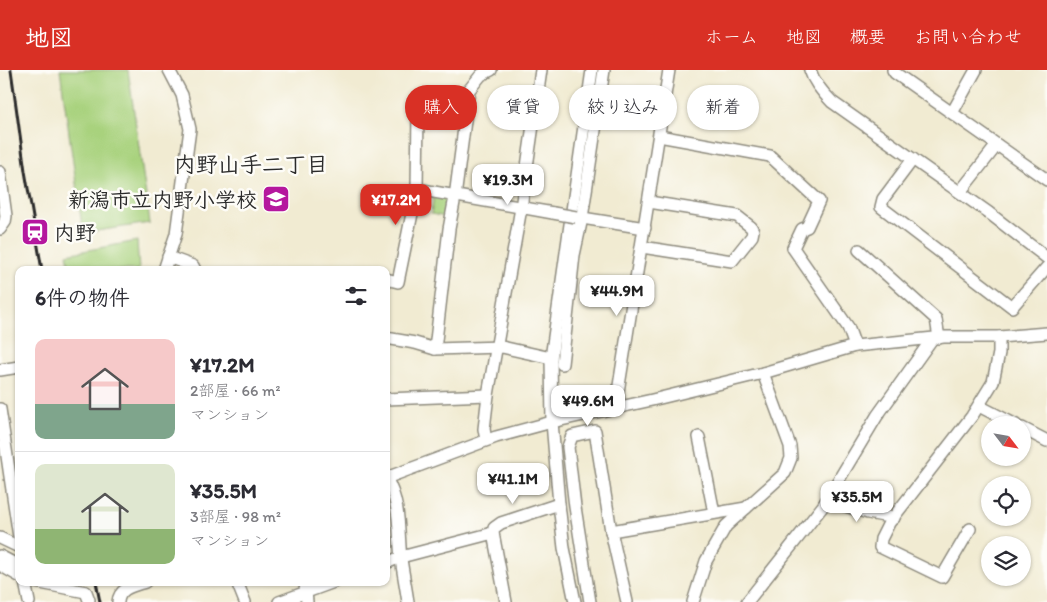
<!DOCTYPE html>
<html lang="ja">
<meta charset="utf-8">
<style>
body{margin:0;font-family:Itim,"Klee One",sans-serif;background:#f2f2f3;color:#2b2b33;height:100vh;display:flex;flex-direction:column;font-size:19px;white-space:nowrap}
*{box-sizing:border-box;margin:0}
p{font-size:16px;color:#7c7c81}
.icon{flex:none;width:28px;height:28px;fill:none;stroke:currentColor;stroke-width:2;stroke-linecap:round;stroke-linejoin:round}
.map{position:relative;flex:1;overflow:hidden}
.side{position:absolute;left:15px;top:196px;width:375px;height:320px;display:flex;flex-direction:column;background:#fff;border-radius:10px;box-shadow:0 1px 4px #0004}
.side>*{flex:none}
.top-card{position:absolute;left:405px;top:15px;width:475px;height:45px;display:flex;gap:10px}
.needle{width:32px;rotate:121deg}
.buttons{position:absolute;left:981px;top:346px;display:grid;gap:10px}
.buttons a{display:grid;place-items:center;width:50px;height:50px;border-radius:50%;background:#fff;box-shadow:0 1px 4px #0004;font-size:25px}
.price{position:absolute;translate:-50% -42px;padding:0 11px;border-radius:10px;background:#fff;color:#222;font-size:16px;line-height:32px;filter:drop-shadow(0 1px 2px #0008)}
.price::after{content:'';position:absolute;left:50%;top:30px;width:15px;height:11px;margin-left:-8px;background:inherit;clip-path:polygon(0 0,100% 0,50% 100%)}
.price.on{background:#d93025;color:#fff}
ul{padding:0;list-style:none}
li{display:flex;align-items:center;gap:15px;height:125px;padding:0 20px}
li+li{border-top:1px solid #e1e1e2}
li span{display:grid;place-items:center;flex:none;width:140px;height:100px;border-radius:10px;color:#555}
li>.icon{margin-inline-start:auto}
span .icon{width:60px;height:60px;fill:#fffc;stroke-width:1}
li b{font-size:21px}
h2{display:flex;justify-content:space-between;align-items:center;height:60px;padding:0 20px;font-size:21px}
.tag{padding:0 18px;border-radius:22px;background:#fff;box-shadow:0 1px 4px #0004;font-size:18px;line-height:45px}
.tag.on{background:#d93025;color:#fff}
header{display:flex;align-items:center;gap:30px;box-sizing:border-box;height:70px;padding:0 25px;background:#d93025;color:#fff}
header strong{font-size:24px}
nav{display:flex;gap:28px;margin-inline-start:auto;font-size:18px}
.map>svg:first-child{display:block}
.green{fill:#a8d27d;stroke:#6a7e54}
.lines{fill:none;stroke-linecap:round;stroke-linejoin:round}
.minor-casing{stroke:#8e8b7e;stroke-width:14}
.minor{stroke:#fff;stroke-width:11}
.rail{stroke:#2b2b2b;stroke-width:3}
.minor-bridge-casing{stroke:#8e8b7e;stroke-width:14;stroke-linecap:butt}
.minor-bridge{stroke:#fff;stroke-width:11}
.labels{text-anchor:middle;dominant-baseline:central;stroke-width:5;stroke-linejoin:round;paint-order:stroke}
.poi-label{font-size:21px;font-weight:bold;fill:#2b2b2b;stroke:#fdfcf7;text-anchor:end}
.neighbourhood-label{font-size:22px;font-weight:bold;fill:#2b2b2b;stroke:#fdfcf7}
</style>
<header>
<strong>地図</strong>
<nav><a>ホーム</a><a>地図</a><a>概要</a><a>お問い合わせ</a></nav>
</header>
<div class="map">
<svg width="1047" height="532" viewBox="0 0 1047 532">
<rect width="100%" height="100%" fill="#fdfcf7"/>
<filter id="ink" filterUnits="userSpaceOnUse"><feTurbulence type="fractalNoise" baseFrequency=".02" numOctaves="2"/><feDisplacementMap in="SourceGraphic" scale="10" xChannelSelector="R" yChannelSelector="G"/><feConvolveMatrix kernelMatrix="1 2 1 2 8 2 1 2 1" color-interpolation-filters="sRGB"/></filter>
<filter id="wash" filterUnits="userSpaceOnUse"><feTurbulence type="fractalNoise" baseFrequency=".0096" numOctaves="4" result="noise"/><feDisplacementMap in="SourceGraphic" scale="20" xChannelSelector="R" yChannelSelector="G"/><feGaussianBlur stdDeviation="1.12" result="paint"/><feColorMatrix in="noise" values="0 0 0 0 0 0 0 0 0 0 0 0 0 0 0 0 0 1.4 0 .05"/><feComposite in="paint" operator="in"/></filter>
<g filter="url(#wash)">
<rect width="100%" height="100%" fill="#f1ebd2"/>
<g class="green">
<polygon points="60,0 128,0 150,153 83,163"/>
<polygon points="434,126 449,129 446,147 431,144"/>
<polygon points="137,171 139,200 70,200 67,184"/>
</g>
</g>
<g filter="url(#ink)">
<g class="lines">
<g class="minor-casing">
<g id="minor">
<path d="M810,0c4,13 13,23 22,32l157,111 58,45"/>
<polyline points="893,0 895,3 1047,110"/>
<polyline points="467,36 418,40 417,119 553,143"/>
<polyline points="952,43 976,0"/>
<polyline points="659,66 770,86 819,131 807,157 802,159 793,178 848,257 855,276"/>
<polyline points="913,89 883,129 881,137 1012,237 1047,197"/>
<polyline points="0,102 6,146 5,152 0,159"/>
<polyline points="960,122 997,75"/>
<polyline points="576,147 645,158"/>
<polyline points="642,177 732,191 752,166 753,161 751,157 737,146 649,132"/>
<polyline points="859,180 936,249 939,268"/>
<polyline points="168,187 193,196 195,200"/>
<polyline points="164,200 176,164 190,59 182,25 169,0"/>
<polyline points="386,209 398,212 417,119"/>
<polyline points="386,268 415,273 435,279 502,277 551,288"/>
<polyline points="435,279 449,159 455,127 469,20 481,5 491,0"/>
<polyline points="562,294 574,185 582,148 604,0"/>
<polyline points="0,300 19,297"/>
<polyline points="386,329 488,325"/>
<polyline points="979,336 1016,355"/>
<polyline points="619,337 618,322 669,0"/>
<polyline points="0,339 19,467"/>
<polyline points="1022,358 1047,371"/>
<polyline points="699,367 714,443"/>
<polyline points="486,370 484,359 488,325 521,138 541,0"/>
<polyline points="386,408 496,367 552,352 652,330 763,303 855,276 944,267 999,267 1047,263"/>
<path d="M386,408c15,25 12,53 15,81 2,14 5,29 7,43"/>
<polyline points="827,430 868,443 894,448"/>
<polyline points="970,459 942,507 880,477 881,469 889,453 972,346 993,312 999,283 999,267"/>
<polyline points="611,461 746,438"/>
<polyline points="0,468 19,477"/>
<polyline points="0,486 19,496"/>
<polyline points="386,493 401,487 493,463"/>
<polyline points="0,495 19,506"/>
<polyline points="25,512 29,532"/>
<polyline points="35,512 86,522 89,530"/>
<polyline points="237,512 245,532"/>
<polyline points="305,512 307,532"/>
<path d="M118,532c1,-14 15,-16 27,-20"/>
<polyline points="279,532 334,512"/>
<polyline points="506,532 493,463 494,458 501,453 559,434"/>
<polyline points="575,532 564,478 559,434 552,352 551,288 592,0"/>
<polyline points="590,532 575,437 568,377 572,366 595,361 611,461 627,532"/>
<polyline points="693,532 706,491 726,456 785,403 791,388 790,376 763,303"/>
<polyline points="747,532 823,436 877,346 932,269"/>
</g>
</g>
<use href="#minor" class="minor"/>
<g class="rail">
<polyline points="11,0 25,101 42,200"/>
<polyline points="96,512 100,532"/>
</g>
<g class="minor-bridge-casing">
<polyline id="minor-bridge" points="553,143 576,147"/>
</g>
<use href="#minor-bridge" class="minor-bridge"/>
</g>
</g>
<defs>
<g id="school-square" transform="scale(1.4375)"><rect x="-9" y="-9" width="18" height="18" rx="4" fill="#b5179e" stroke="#fdfcf7"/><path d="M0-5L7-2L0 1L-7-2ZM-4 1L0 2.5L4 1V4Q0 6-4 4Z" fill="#fff"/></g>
<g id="station-square" transform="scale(1.4375)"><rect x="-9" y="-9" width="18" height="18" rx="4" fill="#b5179e" stroke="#fdfcf7"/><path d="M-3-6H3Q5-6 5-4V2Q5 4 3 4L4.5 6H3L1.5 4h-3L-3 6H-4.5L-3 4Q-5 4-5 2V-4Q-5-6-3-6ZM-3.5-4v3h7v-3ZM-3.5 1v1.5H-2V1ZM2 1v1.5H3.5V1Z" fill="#fff"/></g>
</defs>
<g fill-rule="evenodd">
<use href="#school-square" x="276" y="129"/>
<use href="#station-square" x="35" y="162"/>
</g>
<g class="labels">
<g class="poi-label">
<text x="257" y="129">新潟市立内野小学校</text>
<text x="54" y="162" text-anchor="start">内野</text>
</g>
<g class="neighbourhood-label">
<text x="251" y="94">内野山手二丁目</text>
</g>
</g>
</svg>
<div class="buttons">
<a><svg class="needle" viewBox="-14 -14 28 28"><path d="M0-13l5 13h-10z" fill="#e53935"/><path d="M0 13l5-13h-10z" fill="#7c7c81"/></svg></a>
<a><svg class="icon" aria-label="locate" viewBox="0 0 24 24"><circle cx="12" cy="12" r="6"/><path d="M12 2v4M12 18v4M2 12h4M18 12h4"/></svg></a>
<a><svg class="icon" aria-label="layers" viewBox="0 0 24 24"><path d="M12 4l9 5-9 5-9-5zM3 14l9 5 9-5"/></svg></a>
</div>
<b class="price" style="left:508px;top:136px">¥19.3M</b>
<b class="price on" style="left:396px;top:156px">¥17.2M</b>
<b class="price" style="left:617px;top:247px">¥44.9M</b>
<b class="price" style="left:588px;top:357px">¥49.6M</b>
<b class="price" style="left:513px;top:435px">¥41.1M</b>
<b class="price" style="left:857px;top:453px">¥35.5M</b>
<div class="top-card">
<a class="tag on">購入</a>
<a class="tag">賃貸</a>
<a class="tag">絞り込み</a>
<a class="tag">新着</a>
</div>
<section class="side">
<h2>6件の物件<svg class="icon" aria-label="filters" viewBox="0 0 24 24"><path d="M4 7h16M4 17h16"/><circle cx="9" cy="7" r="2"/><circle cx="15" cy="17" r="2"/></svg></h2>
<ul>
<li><span style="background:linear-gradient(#f6c9c9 65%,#7fa58c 0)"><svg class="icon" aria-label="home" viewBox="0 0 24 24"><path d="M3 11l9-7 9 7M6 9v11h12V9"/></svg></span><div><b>¥17.2M</b><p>2部屋 · 66 m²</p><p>マンション</p></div></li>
<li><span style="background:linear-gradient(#dfe7d0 65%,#8fb573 0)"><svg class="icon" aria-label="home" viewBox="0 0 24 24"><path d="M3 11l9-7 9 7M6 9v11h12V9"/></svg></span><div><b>¥35.5M</b><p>3部屋 · 98 m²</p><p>マンション</p></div></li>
</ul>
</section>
</div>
